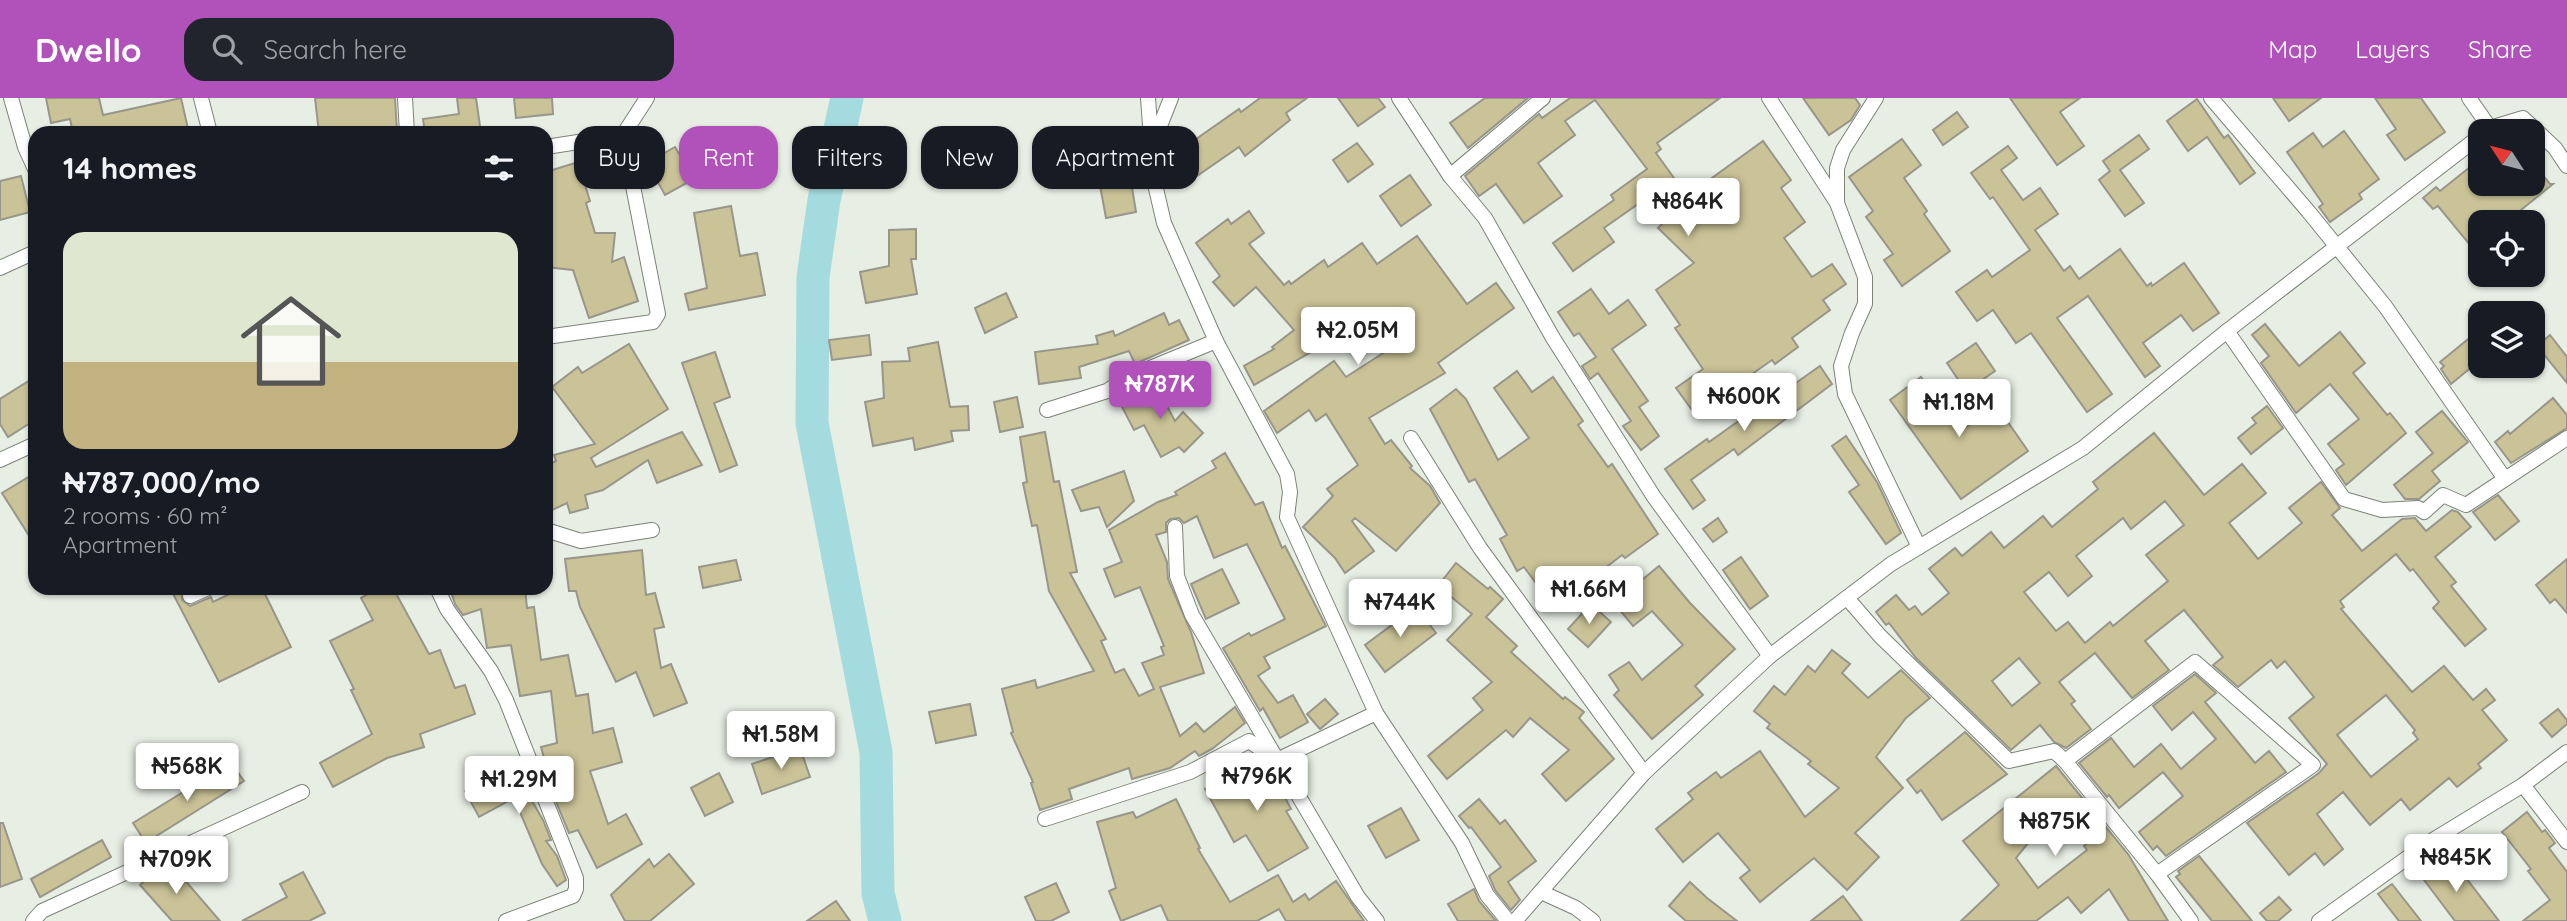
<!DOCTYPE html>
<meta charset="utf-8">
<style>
body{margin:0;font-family:Quicksand,sans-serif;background:#20242c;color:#f1f3f6;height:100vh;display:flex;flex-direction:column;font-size:26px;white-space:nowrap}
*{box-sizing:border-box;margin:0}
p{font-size:23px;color:#9ea1a6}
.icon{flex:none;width:38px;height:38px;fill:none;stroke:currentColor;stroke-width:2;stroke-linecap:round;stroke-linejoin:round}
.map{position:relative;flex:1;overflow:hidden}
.sheet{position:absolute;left:28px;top:28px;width:525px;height:469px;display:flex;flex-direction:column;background:#171b24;border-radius:21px;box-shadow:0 2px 5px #0004}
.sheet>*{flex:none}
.hud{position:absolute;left:574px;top:28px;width:665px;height:63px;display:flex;gap:14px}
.needle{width:46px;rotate:306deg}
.controls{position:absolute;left:2468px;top:21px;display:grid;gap:14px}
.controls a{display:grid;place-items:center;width:77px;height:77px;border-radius:14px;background:#171b24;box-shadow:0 2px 5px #0004;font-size:35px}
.price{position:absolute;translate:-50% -60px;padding:0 16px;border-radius:7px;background:#fff;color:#222;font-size:23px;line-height:46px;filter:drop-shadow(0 2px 4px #0008)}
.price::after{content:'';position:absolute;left:50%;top:42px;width:21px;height:16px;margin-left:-10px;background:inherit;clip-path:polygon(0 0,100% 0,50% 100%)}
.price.selected{background:#b151ba;color:#fff}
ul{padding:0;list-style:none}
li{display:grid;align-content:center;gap:14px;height:371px;padding:0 35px}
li+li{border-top:2px solid #363941}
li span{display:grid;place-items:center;height:217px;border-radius:21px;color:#555}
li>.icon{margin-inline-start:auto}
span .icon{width:126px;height:126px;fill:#fffc;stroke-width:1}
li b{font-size:30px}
h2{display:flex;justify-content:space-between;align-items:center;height:84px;padding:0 35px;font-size:30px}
.pill{padding:0 24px;border-radius:21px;background:#171b24;box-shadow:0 2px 5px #0004;font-size:24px;line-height:63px}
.pill.selected{background:#b151ba;color:#fff}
header{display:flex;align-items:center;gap:42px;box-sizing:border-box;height:98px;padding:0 35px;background:#b151ba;color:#fff}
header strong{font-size:33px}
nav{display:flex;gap:38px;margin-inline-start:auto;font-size:24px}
.search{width:490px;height:63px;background:#20242c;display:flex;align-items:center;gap:18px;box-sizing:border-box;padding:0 24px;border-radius:21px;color:#9ea1a6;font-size:26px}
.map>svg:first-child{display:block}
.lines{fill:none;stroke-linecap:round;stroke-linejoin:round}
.river{stroke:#a4dbde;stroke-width:33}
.building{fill:#cac398;stroke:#98968a;stroke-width:2;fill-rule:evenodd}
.street-casing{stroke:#7c8378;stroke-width:16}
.street{stroke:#fff;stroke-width:14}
</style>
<header>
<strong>Dwello</strong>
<div class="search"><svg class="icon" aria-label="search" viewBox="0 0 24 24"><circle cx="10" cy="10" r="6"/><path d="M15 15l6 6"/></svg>Search here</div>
<nav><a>Map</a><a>Layers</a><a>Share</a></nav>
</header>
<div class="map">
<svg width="2567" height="823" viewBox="0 0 2567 823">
<rect width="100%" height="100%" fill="#e7eee3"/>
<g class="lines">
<polyline class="river" points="847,0 824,102 813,179 812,325 876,654 878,795 885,823"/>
</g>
<g class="building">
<polygon points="46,0 99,0 103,17 181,0 189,35 73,35 70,21 51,25"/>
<polygon points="315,0 395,0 397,33 319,35"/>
<polygon points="457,0 476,0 481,35 425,35 423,21 459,16"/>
<polygon points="514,0 552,0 553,16 516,20"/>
<polygon points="1260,0 1307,0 1286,15 1290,22 1245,58 1239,49 1181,89 1162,63 1162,57 1176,48 1179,53 1239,11 1241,14"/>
<polygon points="1338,0 1378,0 1385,9 1358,28"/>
<polygon points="1485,0 1528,0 1468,50 1450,25"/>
<polygon points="1570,0 1720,0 1657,45 1661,51 1656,55 1687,98 1763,43 1791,82 1781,90 1805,124 1784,140 1812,179 1832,166 1846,186 1823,202 1830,212 1792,240 1798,249 1775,266 1772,262 1695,316 1676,290 1703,271 1675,230 1680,227 1656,192 1694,165 1658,130 1668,120 1651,97 1604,130 1614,144 1573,173 1553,145 1614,102 1611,97 1647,71 1595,2 1565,23 1575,37 1538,65 1562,98 1524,125 1496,86 1479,98 1465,78 1539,16 1542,20"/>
<polygon points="1803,0 1855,0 1860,7 1851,22 1829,37"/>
<polygon points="2010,0 2080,0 2060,14 2084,48 2057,67"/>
<polygon points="2273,0 2321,0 2289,23"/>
<polygon points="2375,0 2421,0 2445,34 2405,62 2387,37 2396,31"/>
<polygon points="2197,1 2224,40 2228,37 2255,75 2240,86 2207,39 2188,53 2167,23"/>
<polygon points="1957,14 1968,29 1943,47 1933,32"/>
<polygon points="2344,33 2379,81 2359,96 2362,101 2330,124 2319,109 2323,106 2287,54 2313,35 2323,49"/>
<polygon points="2139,37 2149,51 2120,72 2144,105 2125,118 2099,82 2110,73 2103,63"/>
<polygon points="1902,41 1921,67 1904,80 1927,113 1924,116 1950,153 1902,188 1884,162 1893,156 1866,119 1873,113 1849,79"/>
<polygon points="1357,45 1373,66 1348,84 1333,62"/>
<polygon points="2008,48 2017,60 2001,72 2023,102 2040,90 2058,116 2035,132 2064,173 2070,168 2079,181 2120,151 2147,188 2151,185 2152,188 2184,165 2219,215 2193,233 2181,217 2143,245 2160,268 2145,279 2088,198 2057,220 2112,296 2087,314 2031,235 2016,245 1993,212 1977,223 1956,194 1987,172 1992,179 2030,152 1993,99 1990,101 1971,75"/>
<polygon points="675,49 694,81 665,97 647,65"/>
<polygon points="606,50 615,77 585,87 590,103 586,105 595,135 615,135 612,164 624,159 638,203 589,220 573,172 546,169 546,74 591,60 590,56"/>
<polygon points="2480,61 2480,86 2532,86 2532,64 2550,86 2553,86 2521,112 2531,124 2480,124 2480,159 2438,108 2433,111 2423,100 2436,89 2440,93"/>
<polygon points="1128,65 1136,114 1106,120 1097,71"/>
<polygon points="1410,77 1431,107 1401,128 1380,98"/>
<polygon points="21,78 30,114 0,122 0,83"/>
<polygon points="731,108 740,158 757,155 765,197 689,212 685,196 707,190 694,115"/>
<polygon points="1249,113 1264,135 1249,146 1284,187 1289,183 1291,186 1324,162 1328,169 1362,145 1377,166 1417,138 1467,206 1496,185 1514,210 1438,265 1445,275 1369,320 1385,346 1391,342 1412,368 1410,370 1430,388 1440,405 1396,453 1355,420 1352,423 1374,453 1345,475 1335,460 1303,429 1333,398 1327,391 1358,367 1326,316 1316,323 1309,312 1277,335 1264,313 1334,263 1346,279 1397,246 1378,220 1342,246 1337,239 1254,287 1244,268 1274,251 1272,249 1294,232 1256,189 1234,208 1213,184 1220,178 1196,145 1228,121 1231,126"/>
<polygon points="916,131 916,161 911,161 917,196 866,205 860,174 889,168 889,132"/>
<polygon points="1591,191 1609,216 1628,202 1646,227 1612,251 1648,303 1639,309 1659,338 1641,352 1623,328 1631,323 1598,275 1590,281 1582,268 1596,259 1579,235 1574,238 1558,214"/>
<polygon points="1006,195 1017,219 985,235 975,210"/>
<polygon points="1164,215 1169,227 1179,222 1189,242 1135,266 1129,253 1079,269 1081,280 1039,286 1035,254 1098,246 1096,238 1113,233 1115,238"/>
<polygon points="2265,226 2299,268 2340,234 2365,265 2353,275 2387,317 2390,315 2406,335 2346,387 2336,372 2344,366 2328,346 2359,321 2330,286 2296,315 2261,265 2269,258 2252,237"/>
<polygon points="869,237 871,257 832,262 829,242"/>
<polygon points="2550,237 2567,259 2567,285 2537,248"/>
<polygon points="2472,238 2480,247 2480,262 2451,286 2441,271 2444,268 2440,264"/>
<polygon points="938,244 950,309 968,308 969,332 951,333 953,343 915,352 913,340 873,348 865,304 884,300 882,264 910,263 908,250"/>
<polygon points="1976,245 1995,273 1966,293 1947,265"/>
<polygon points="629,246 668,311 591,360 596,369 682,334 702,367 657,385 648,362 603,392 585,397 588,410 570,415 567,405 546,415 546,368 556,363 554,357 595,346 552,289 578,269 582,275"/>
<polygon points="715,254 730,299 714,305 737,367 720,374 682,265"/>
<polygon points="1820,268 1832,286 1738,357 1734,351 1691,382 1705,402 1693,411 1665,371 1707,341 1709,344 1768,302 1769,304"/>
<polygon points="1517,273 1532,294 1553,279 1583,323 1578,327 1608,369 1612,366 1658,436 1625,460 1622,457 1554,509 1524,469 1517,473 1500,441 1507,437 1475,381 1469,384 1430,311 1456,291 1466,301 1498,362 1529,340 1494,290"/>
<polygon points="35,279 35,322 8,339 0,326 0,301"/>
<polygon points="1921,279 1960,333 1996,307 2028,353 1961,401 1890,302"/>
<polygon points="1154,284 1175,323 1183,314 1203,335 1184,354 1179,349 1161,359 1144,327 1134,332 1119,303"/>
<polygon points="1017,299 1023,329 1000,334 994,304"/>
<polygon points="2553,300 2567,317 2567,330 2511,365 2495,344 2508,333 2510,336"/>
<polygon points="2267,308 2283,330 2251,356 2238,340 2256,325 2252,320"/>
<polygon points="2442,313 2468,344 2432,373 2440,383 2419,401 2405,401 2394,387 2433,355 2416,334"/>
<polygon points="1045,334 1054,384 1059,383 1077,474 1070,475 1106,541 1101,543 1115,575 1124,571 1139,598 1154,591 1142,565 1164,557 1161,549 1164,548 1140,489 1115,499 1104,471 1122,464 1109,432 1158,404 1177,397 1175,394 1216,370 1212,363 1225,355 1255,407 1263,404 1282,450 1285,448 1326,528 1264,559 1270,570 1258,578 1278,605 1293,597 1308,624 1280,640 1263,610 1260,613 1223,550 1249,535 1251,538 1285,521 1247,446 1214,460 1197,418 1184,425 1179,420 1170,421 1166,425 1166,434 1156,437 1167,464 1168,481 1191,534 1204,575 1160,589 1180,638 1196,625 1204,634 1235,609 1245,625 1212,651 1199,658 1195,653 1170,670 1132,681 1129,670 1069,691 1072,701 1040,712 1031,685 1033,684 1011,635 1013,634 1002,591 1035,582 1037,590 1094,573 1049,493 1037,427 1032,428 1023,385 1027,384 1020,339"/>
<path d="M2154,335l50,62 38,-31 24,29 -37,30 29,36 44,-36 -13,-15 32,-26 19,26 -8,7 30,36 40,-32 13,-1 11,13 26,-21 6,2 13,15 -36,30 21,25 -5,4 35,43 -21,17 -32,-38 6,-6 -26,-33 -3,2 -14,-17 -56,47 4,6 -3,2 71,83 32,-26 29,34 13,-11 9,11 -13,10 25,30 -29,24 3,4 -24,19 -8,-9 -39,32 -9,-11 -31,26 -27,-33 -26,22 26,35 -19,16 -9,-12 -26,22 -42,-52 72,-50 8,-9 -38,-46 25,-21 -29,-36 -8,7 -6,-8 -33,27 -25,-22 10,-8 -39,-47 -39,31 24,29 -37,28 -37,-45 -36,29 16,19 -4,3 20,25 -25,19 -12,-6 -14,-17 -29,25 -95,-92 -27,-35 -3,2 -10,-13 20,-17 13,15 6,-4 7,9 27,-22 -20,-24 26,-21 7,8 29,-24 13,16 39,-32 9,11 46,-38 -5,-7zM2165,403l19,24 -38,30 22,26 -55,45 -3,-4 -25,21 -17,-21 -12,9 -32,-39 25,-20 19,24 24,-20 -16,-20 47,-38 8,11zM2019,560l21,25 -28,23 -20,-25zM2386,597l29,35 -2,3 5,6 -47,38 -34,-42z"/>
<polygon points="1846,338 1877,384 1901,435 1886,446 1849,394 1859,387 1832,348"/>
<polygon points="1124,373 1134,403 1107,429 1099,409 1081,413 1072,392"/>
<polygon points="35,375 35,447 2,395"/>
<polygon points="2498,397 2519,423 2495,442 2473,414"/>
<polygon points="1718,420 1727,434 1713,444 1703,431"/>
<polygon points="642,452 646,497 655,495 664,529 654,531 661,570 671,566 687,605 654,618 636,574 616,584 580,509 576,493 569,493 565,461"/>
<polygon points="1741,459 1768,498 1750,511 1723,472"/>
<polygon points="2567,461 2567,515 2555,501 2550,505 2536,487"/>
<polygon points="736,462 741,482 703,490 699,469"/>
<polygon points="1456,465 1488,491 1490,489 1503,501 1486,519 1517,548 1511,554 1563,601 1565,599 1584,614 1579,620 1614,661 1566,703 1542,676 1569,652 1530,620 1513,639 1506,632 1447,681 1428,658 1483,612 1473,600 1492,584 1447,542 1472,516 1438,488"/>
<polygon points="1659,468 1690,505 1735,551 1695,588 1703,597 1652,641 1614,597 1619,592 1609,577 1629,564 1642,582 1683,547 1652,513 1633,528 1614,505"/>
<polygon points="1222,471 1239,505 1206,521 1191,486"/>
<polygon points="170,490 182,490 182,502 190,508 211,499 213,504 242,490 262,490 291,549 219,584"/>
<polygon points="379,490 393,490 429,556 440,552 455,590 465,587 475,616 420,636 424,649 387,660 333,689 320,665 372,636 351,592 354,591 330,543 373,522 361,500"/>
<polygon points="450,490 525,490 527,510 534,509 541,562 568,557 576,598 588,596 593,635 613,630 622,664 590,673 608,726 626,716 642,746 597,770 578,732 569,735 557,706 541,649 557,645 551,593 520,598 511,547 487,550 481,511 463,517 455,506"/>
<polygon points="1591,506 1611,524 1588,549 1568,531"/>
<polygon points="1416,509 1436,535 1385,574 1365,547"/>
<polygon points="1832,552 1850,566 1842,575 1868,600 1901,572 1930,600 1906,620 1876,659 1903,690 1855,735 1879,759 1847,792 1814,760 1760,804 1740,780 1750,772 1718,735 1683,764 1656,731 1693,701 1688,695 1716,674 1721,680 1760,653 1805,719 1839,690 1808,666 1811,663 1767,630 1770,626 1754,613 1774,588 1785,597 1808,568 1815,574"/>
<polygon points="2195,576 2216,595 2205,604 2255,665 2269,653 2286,674 2166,758 2157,748 2153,752 2139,734 2183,698 2163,674 2119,710 2109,697 2107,699 2079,665 2111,640 2134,669 2161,646 2181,671 2216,641 2193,614 2172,632 2153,608"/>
<polygon points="1325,601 1338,616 1320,631 1307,616"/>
<polygon points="970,606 976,637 936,645 929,614"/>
<polygon points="2558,611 2567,622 2567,626 2552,639 2540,625"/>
<polygon points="1965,634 2007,676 1942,722 1921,692 1917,695 1907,682"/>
<polygon points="800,650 810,679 762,696 752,666"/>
<polygon points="1258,661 1268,667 1291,711 1286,713 1308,750 1268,773 1246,737 1234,744 1205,691 1215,686 1213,683"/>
<polygon points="510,665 543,722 551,742 546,743 557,758 566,782 557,788 542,766 514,700 479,719 465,693 490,679 497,694 509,687 501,669"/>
<polygon points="232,666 244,683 150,742 144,742 133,725 201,683 202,686"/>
<path d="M2056,668l72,88 40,67h-39l-20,-32 -28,24 -13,-16 -32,24h-75l38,-36 -36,-44zM2063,709l28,33 -7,6 3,4 -49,38 -22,-30 29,-36z"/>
<polygon points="719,675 733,704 705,718 691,690"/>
<polygon points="1176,701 1200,750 1198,751 1230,804 1278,777 1293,804 1305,796 1309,802 1336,783 1364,823 1286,823 1279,811 1257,823 1168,823 1161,807 1121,823 1109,793 1116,790 1097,724 1133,714 1136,720"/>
<polygon points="1479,701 1500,726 1505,722 1536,763 1508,784 1520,802 1511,812 1495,792 1489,778 1501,769 1471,729 1469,730 1459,718"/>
<polygon points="1401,710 1419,742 1386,760 1368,728"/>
<polygon points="2527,714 2542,734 2545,732 2555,745 2549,750 2567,774 2567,823 2523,823 2550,802 2528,773 2531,771 2502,734"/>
<polygon points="0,725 3,725 22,781 0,789"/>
<polygon points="102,742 111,759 40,799 31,781"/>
<polygon points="669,756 694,786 650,823 625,823 611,797 649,761 654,769"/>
<polygon points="2199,758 2252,823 2212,823 2176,779 2180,776 2178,773"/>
<polygon points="2427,760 2441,778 2456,767 2499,823 2455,823 2415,770"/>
<polygon points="170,765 220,823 172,823 140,787 160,769"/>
<polygon points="303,774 325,815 309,823 242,823 287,799 280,786"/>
<polygon points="1690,784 1707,800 1737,823 1686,823 1669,808"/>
<polygon points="1056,785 1069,814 1051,823 1036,823 1025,799"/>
<polygon points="2392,786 2421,823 2399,823 2378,796"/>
<polygon points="1474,791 1479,803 1496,823 1458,823 1448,806"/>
<polygon points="1843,798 1862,823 1811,823"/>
<polygon points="2279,799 2291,812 2278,823 2267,823 2260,815"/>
<polygon points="836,803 850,823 807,823"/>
</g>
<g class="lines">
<g class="street-casing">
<g id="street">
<polyline points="11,0 25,49 35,71"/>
<polyline points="201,0 210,35"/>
<polyline points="405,0 407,35"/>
<polyline points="1148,0 1154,82 1164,125 1216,243 1287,376 1290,394 1287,419 1376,615 1462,745 1487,797 1508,823"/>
<polyline points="1399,0 1450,78 1485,120 1553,240 1654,399 1770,558"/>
<polyline points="1769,0 1837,105 1865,179 1865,206 1852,235 1841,268 1845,296 1919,449"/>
<polyline points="2211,0 2308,113 2385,208 2505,381"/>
<polyline points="2469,0 2490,30"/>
<polyline points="2485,33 2490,30 2523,20 2555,50 2567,68"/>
<polyline points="1154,43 1171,0"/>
<polyline points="546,49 623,37"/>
<polyline points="1450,78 1543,0"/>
<polyline points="1837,104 1837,70 1843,52 1876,0"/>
<polyline points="0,170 35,154"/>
<polyline points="2227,233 2344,401 2382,412 2418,410 2424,414 2443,397 2466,407 2567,340"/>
<polyline points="546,239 653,224 658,216 623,37 647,0"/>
<polyline points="1047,312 1107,293 1126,280 1216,243"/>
<polyline points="1411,340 1480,450 1644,675"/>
<polyline points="0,362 35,346"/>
<polyline points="1175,429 1177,478 1192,517 1358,799 1377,823"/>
<polyline points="546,432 581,443 652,432"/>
<polyline points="437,490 447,511 491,573 506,602 576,780 576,791 573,798 506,823"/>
<polyline points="190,498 208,490"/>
<polyline points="1847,500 1880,538 2009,663 2054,653 2065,663 2157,776 2191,823"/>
<polyline points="2065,663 2195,564 2313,667 2157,776"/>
<polyline points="2523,687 2567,744"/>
<polyline points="1045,721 1190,674 1249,643 1277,662 1376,615"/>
<polyline points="1541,794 1576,810 1593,823"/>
<polyline points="33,823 42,813 302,694"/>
<polyline points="1515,823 1644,675 1770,558 1891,466 2083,350 2227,233 2480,38"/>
<polyline points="2319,823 2428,745 2523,687 2567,654"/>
</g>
</g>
<use href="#street" class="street"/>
</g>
</svg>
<div class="controls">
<a><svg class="needle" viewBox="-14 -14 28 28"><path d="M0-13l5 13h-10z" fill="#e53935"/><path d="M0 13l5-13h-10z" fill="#9ea1a6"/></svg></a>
<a><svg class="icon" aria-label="locate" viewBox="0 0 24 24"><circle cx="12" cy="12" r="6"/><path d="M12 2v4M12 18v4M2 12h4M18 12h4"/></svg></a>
<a><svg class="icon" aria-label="layers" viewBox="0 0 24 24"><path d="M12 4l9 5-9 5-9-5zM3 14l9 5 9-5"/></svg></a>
</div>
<b class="price" style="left:1688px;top:140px">₦864K</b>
<b class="price" style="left:1358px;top:269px">₦2.05M</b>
<b class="price selected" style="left:1160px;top:323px">₦787K</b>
<b class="price" style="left:1744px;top:335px">₦600K</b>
<b class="price" style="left:1959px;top:341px">₦1.18M</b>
<b class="price" style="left:1589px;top:528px">₦1.66M</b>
<b class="price" style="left:1400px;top:541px">₦744K</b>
<b class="price" style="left:781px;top:673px">₦1.58M</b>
<b class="price" style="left:187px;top:705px">₦568K</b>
<b class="price" style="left:1257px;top:715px">₦796K</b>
<b class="price" style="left:519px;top:718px">₦1.29M</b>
<b class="price" style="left:2055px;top:760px">₦875K</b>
<b class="price" style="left:2456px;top:796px">₦845K</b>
<b class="price" style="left:176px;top:798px">₦709K</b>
<div class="hud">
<a class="pill">Buy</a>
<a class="pill selected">Rent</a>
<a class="pill">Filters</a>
<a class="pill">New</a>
<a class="pill">Apartment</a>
</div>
<section class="sheet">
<h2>14 homes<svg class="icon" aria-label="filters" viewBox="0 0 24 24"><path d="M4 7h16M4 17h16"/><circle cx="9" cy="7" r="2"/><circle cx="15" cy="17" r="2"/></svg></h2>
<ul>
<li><span style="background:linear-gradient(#dfe7d0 60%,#c2b280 0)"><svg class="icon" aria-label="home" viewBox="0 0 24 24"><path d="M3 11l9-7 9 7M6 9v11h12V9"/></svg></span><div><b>₦787,000/mo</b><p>2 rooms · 60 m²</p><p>Apartment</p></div></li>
</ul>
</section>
</div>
